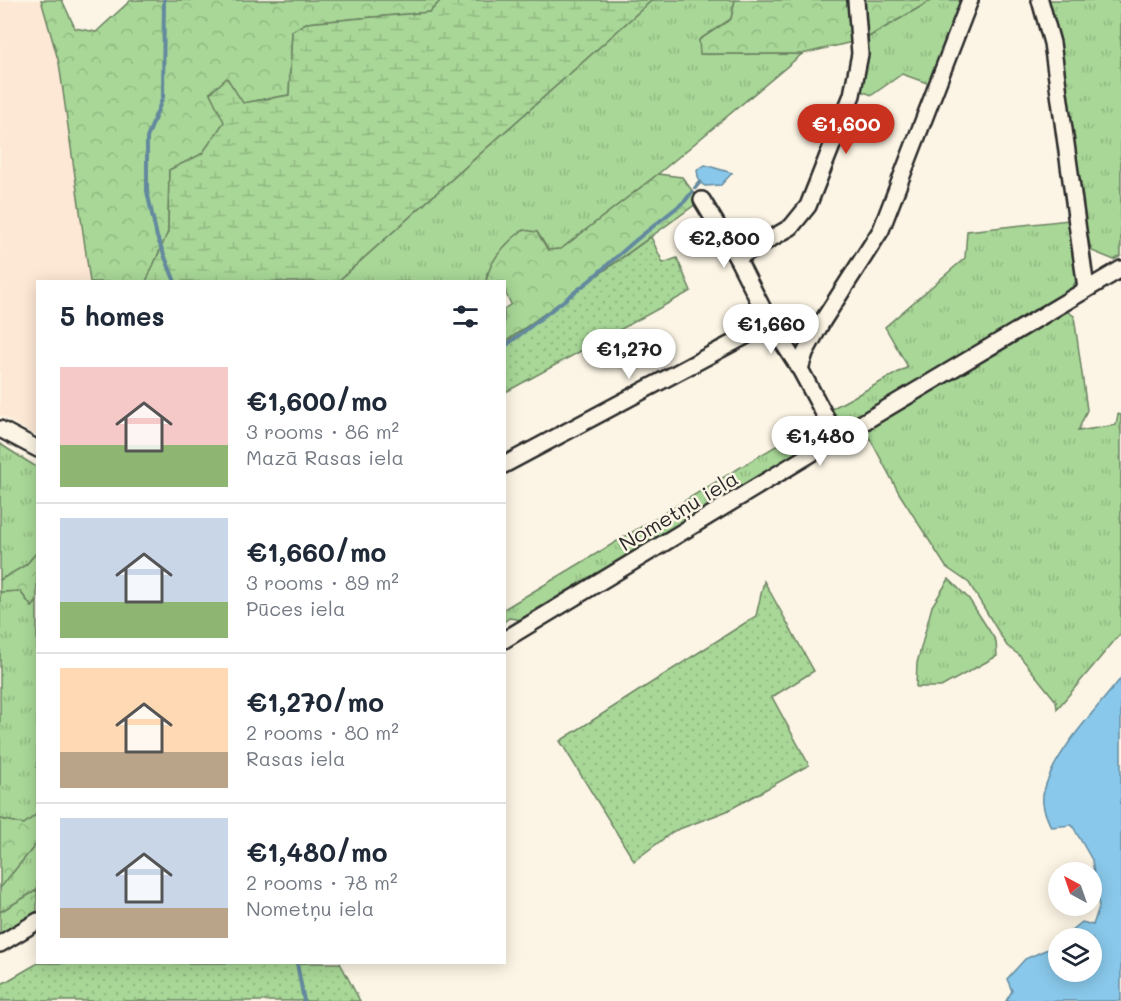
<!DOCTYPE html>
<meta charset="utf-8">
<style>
body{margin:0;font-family:Mali,sans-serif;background:#f6f6f7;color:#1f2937;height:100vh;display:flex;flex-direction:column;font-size:22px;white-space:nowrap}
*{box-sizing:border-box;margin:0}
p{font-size:20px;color:#747a83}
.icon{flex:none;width:33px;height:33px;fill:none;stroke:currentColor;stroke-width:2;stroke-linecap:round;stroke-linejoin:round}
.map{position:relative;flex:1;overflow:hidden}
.side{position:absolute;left:36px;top:280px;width:470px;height:684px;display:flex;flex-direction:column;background:#fff;border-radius:0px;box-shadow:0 3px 15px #0003}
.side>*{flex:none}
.needle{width:39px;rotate:320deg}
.buttons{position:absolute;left:1048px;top:862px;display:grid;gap:12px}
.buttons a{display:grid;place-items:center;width:54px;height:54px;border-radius:50%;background:#fff;box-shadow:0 3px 15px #0003;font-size:30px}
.price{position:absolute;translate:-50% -51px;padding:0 14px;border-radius:21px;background:#fff;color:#222;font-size:20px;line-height:39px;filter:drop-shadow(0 2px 3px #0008)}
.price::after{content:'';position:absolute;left:50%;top:36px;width:18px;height:14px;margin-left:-9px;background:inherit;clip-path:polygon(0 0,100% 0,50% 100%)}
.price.active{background:#c8321e;color:#fff}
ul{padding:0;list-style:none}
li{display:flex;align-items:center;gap:18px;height:150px;padding:0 24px}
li+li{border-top:2px solid #e0e1e3}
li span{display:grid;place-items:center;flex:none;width:168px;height:120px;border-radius:0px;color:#555}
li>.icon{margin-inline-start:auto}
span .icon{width:72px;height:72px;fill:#fffc;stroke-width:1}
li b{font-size:26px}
h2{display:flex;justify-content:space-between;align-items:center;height:72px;padding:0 24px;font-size:26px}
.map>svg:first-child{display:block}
.built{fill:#fde8d5}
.grass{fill:url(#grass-tufts);stroke:#6a8161;stroke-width:1.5}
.forest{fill:url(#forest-crowns);stroke:#6a8161;stroke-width:1.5}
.wetland{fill:url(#wetland-marsh);stroke:#6a8161;stroke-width:1.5}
.garden{fill:url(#garden-dots);stroke:#6a8161;stroke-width:1.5}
.water{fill:#89c8ea;stroke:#63899e;stroke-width:1.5}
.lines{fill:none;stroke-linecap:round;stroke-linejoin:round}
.stream{stroke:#63899e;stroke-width:4}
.minor-casing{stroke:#2b2b2b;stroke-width:20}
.minor{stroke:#fcf5e5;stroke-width:15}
.labels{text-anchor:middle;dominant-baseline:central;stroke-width:5;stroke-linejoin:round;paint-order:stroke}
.street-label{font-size:21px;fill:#2b2b2b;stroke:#fcf5e5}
</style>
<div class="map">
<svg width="1121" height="1001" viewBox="0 0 1121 1001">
<defs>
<pattern id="grass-tufts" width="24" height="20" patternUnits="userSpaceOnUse" patternTransform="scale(1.5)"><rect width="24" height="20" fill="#a8d797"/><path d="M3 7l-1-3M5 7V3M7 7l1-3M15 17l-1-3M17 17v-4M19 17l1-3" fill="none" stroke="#91b982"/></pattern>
<pattern id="forest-crowns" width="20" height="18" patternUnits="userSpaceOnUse" patternTransform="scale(1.5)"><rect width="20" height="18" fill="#a8d797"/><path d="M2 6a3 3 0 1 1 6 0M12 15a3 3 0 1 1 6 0" fill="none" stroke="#91b982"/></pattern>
<pattern id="wetland-marsh" width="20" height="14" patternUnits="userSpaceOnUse" patternTransform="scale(1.5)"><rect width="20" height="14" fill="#a8d797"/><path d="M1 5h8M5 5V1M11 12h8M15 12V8" fill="none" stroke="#91b982"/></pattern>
<pattern id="garden-dots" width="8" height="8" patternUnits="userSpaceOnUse" patternTransform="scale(1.5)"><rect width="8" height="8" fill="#a8d797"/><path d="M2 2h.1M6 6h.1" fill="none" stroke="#91b982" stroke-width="1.8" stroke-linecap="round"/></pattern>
</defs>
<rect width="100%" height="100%" fill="#fcf5e5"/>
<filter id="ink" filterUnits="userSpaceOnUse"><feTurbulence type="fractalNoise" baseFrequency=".0167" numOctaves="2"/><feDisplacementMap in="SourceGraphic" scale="12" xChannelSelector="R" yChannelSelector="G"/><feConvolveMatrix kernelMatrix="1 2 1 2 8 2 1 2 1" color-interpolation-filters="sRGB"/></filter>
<g filter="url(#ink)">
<polygon class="built" points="4,0 44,0 61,57 94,282 38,282 37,434 33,434 0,415 0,2"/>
<g class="grass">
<polygon points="652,0 735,0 731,19 699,40 701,54 802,54 658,174 561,249 548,250 537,232 487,273 486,282 337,282"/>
<polygon points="932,0 963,0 930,84 902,74 872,95 858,90 865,39"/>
<polygon points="1046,0 1117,0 1121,4 1121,256 1114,260 1092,251 1081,218"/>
<polygon points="1069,220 1079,276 1072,288 522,620 509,618 504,622 504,609 811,425 835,407 908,367 885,327 965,258 967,231"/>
<polygon points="1065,310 1074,316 1087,410 1078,431 1116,425 1118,414 1121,415 1121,633 1057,709 1056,701 1019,655 1007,646 969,583 946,567 899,493 866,431"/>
<polygon points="0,444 38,468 37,552 26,565 0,580"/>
<polygon points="949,579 969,599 996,641 997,656 941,687 916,687 917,663 932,606"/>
<polygon points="20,591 32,607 37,601 37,814 24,824 0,819 0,592"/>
<polygon points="37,843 37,890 0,912 0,888"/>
</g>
<g class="forest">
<polygon points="41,0 62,0 75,28 96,32 131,0 441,0 430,12 306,23 292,32 289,95 243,103 210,93 225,121 202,154 169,170 168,232 146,282 90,282 59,63"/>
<polygon points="735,0 932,0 865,39 802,54 700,54 699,40 731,19"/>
<path d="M658,174l24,3 18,24 -196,142v-34l7,-5 -7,-14v-8h-18c3,-22 21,-40 37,-52l14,2 11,18 13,-1z"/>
<polygon points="37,552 37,601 32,607 20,591 0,592 0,580 26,565"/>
<polygon points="37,814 37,843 0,888 0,819 24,824"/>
<polygon points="37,890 37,912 0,935 0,912"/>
</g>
<polygon class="wetland" points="441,0 652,0 337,282 146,282 168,232 169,170 202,154 224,122 210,93 227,78 243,103 289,95 292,31 306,23 430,12"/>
<g class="garden">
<polygon points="651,237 663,263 677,258 691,291 504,393 504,343"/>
<polygon points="764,581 814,671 772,697 809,765 727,811 674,831 634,861 560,741 756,616"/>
<polygon points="38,963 340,963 360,1001 0,1001 0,985"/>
</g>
<g class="water">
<polygon points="705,165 732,173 721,185 705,186 699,182 697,170"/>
<path d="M1121,678v323h-115l6,-10 -5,-12 18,-20 25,-11 9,-8v32h33v-33h-31l21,-17 11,3 6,-18 -7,-47 -20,-35 -21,2c-5,-11 -11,-24 -7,-36 10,-39 52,-81 77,-113z"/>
</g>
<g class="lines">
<g class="stream">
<polyline points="164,0 163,97 147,138 147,191 157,237 175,282"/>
<polyline points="695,188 700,182"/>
<polyline points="504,347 589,281 636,240 685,201 692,192"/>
<polyline points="297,963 304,1001"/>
</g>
<g class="minor-casing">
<g id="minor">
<polyline points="1040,0 1052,43 1086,288"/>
<polyline points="702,200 737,258 770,323 800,369 837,438"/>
<polyline points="737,258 791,227 808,206 852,95 860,54 856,0"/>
<polyline points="822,322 881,230 970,0"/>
<path d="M770,323c22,10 31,12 52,-1l-17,31 -5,16"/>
<polyline points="0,429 38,449"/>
<polyline points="504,465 770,323"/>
<polyline points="504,640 857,426 1121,269"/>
<polyline points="0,944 38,921"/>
</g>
</g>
<use href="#minor" class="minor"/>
</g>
</g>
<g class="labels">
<g class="street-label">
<text transform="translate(678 510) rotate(-31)">Nometņu iela</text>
</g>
</g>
</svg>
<div class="buttons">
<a><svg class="needle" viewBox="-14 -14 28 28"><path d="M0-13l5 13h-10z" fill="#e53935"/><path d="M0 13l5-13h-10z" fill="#747a83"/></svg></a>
<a><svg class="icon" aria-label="layers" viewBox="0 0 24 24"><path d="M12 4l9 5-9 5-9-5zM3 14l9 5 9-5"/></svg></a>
</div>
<b class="price active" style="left:846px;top:155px">€1,600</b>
<b class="price" style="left:724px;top:269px">€2,800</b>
<b class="price" style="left:771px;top:355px">€1,660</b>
<b class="price" style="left:629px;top:380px">€1,270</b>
<b class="price" style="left:820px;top:467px">€1,480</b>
<section class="side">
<h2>5 homes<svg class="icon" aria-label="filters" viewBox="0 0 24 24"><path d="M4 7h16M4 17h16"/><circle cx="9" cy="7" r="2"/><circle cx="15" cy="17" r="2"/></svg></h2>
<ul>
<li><span style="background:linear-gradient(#f6c9c9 65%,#8fb573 0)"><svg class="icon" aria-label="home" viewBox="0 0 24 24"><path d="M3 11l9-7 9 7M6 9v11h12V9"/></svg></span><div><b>€1,600/mo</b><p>3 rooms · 86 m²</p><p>Mazā Rasas iela</p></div></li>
<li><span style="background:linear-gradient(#c9d6e8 70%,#8fb573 0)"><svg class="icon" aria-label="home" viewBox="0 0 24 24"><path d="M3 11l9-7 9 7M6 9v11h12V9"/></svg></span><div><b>€1,660/mo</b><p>3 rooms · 89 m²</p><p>Pūces iela</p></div></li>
<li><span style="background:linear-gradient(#ffd9b3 70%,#b9a48a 0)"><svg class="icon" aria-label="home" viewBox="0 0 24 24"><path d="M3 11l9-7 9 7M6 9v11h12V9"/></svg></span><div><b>€1,270/mo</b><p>2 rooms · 80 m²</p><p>Rasas iela</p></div></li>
<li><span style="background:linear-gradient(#c9d6e8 75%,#b9a48a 0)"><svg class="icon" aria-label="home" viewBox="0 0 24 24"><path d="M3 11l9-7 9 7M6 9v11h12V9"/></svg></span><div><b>€1,480/mo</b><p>2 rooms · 78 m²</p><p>Nometņu iela</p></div></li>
</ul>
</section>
</div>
